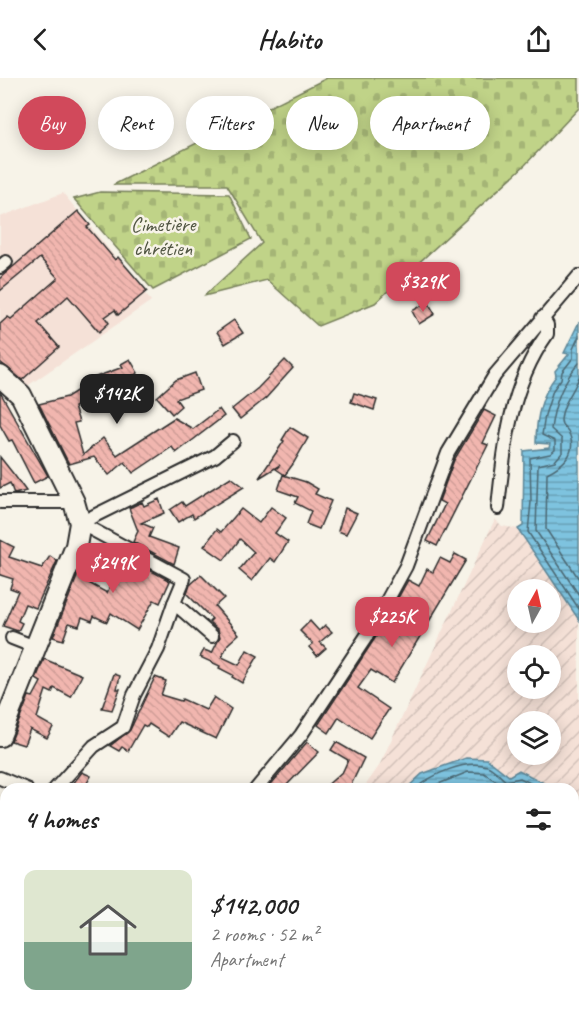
<!DOCTYPE html>
<meta charset="utf-8">
<style>
body{margin:0;font-family:Caveat,sans-serif;background:#f2f2f2;color:#222;height:100vh;display:flex;flex-direction:column;font-size:22px;white-space:nowrap}
*{box-sizing:border-box;margin:0}
p{font-size:20px;color:#767676}
.icon{flex:none;width:33px;height:33px;fill:none;stroke:currentColor;stroke-width:2;stroke-linecap:round;stroke-linejoin:round}
.map{position:relative;flex:1;overflow:hidden}
.side{position:absolute;left:0px;top:705px;width:579px;height:234px;display:flex;flex-direction:column;background:#fff;border-radius:18px 18px 0 0;box-shadow:0 3px 15px #0003}
.side>*{flex:none}
.guide{position:absolute;left:18px;top:18px;width:543px;height:54px;display:flex;gap:12px}
.needle{width:39px;rotate:8deg}
.fabs{position:absolute;left:507px;top:501px;display:grid;gap:12px}
.fabs a{display:grid;place-items:center;width:54px;height:54px;border-radius:50%;background:#fff;box-shadow:0 3px 15px #0003;font-size:30px}
.price{position:absolute;translate:-50% -51px;padding:0 14px;border-radius:12px;background:#d1495b;color:#fff;font-size:20px;line-height:39px;filter:drop-shadow(0 2px 3px #0008)}
.price::after{content:'';position:absolute;left:50%;top:36px;width:18px;height:14px;margin-left:-9px;background:inherit;clip-path:polygon(0 0,100% 0,50% 100%)}
.price.selected{background:#222;color:#fff}
ul{padding:0;list-style:none}
li{display:flex;align-items:center;gap:18px;height:150px;padding:0 24px}
li span{display:grid;place-items:center;flex:none;width:168px;height:120px;border-radius:12px;color:#555}
li>.icon{margin-inline-start:auto}
span .icon{width:72px;height:72px;fill:#fffc;stroke-width:1}
li b{font-size:26px}
h2{display:flex;justify-content:space-between;align-items:center;height:72px;padding:0 24px;font-size:26px}
.pill{padding:0 21px;border-radius:27px;background:#fff;box-shadow:0 3px 15px #0003;font-size:21px;line-height:54px}
.pill.selected{background:#d1495b;color:#fff}
header{display:flex;justify-content:space-between;align-items:center;height:78px;padding:0 24px;background:#fff;font-size:27px;font-weight:700}
.map>svg:first-child{display:block}
.built{fill:#f5e1d7}
.industrial{fill:url(#industrial-furrows);fill-rule:evenodd}
.cemetery{fill:url(#cemetery-stones);stroke:#767f5a;stroke-width:1.5}
.water{fill:url(#water-rules);stroke:#5d8697;stroke-width:1.5}
.lines{fill:none;stroke-linecap:round;stroke-linejoin:round}
.shore{stroke:#4c6873;stroke-width:1.5}
.building{fill:url(#building-back-hatch);stroke:#2b2b2b;stroke-width:1.5}
.street-casing{stroke:#2b2b2b;stroke-width:16}
.primary-casing{stroke:#2b2b2b;stroke-width:24}
.street{stroke:#f7f3e8;stroke-width:12}
.primary{stroke:#f7f3e8;stroke-width:20}
.labels{text-anchor:middle;dominant-baseline:central;stroke-width:5;stroke-linejoin:round;paint-order:stroke}
.park-label{font-size:21px;fill:#505542;stroke:#f7f3e8}
</style>
<header><svg class="icon" aria-label="back" viewBox="0 0 24 24"><path d="M15 5l-7 7 7 7"/></svg>Habito<svg class="icon" aria-label="share" viewBox="0 0 24 24"><path d="M12 15V3M7 8l5-5 5 5M5 13v7h14v-7"/></svg></header>
<div class="map">
<svg width="579" height="939" viewBox="0 0 579 939">
<defs>
<pattern id="industrial-furrows" width="10" height="10" patternUnits="userSpaceOnUse" patternTransform="scale(1.5)"><rect width="10" height="10" fill="#f5e1d7"/><path d="M-1 1l2-2M0 10L10 0M9 11l2-2" fill="none" stroke="#d2c1b9"/></pattern>
<pattern id="cemetery-stones" width="16" height="16" patternUnits="userSpaceOnUse" patternTransform="scale(1.5)"><rect width="16" height="16" fill="#c0d388"/><path d="M2 7V4a2 2 0 0 1 4 0v3zM10 15v-3a2 2 0 0 1 4 0v3z" fill="#a5b576"/></pattern>
<pattern id="water-rules" width="6" height="5" patternUnits="userSpaceOnUse" patternTransform="scale(1.5)"><rect width="6" height="5" fill="#7ec3df"/><path d="M0 2.5h6" fill="none" stroke="#679fb5"/></pattern>
<pattern id="building-back-hatch" width="6" height="6" patternUnits="userSpaceOnUse" patternTransform="scale(1.5)"><rect width="6" height="6" fill="#f1b6af"/><path d="M-1 5l2 2M0 0l6 6M5-1l2 2" fill="none" stroke="#cf9d97"/></pattern>
</defs>
<rect width="100%" height="100%" fill="#f7f3e8"/>
<filter id="ink" filterUnits="userSpaceOnUse"><feTurbulence type="fractalNoise" baseFrequency=".0167" numOctaves="2"/><feDisplacementMap in="SourceGraphic" scale="12" xChannelSelector="R" yChannelSelector="G"/><feConvolveMatrix kernelMatrix="1 2 1 2 8 2 1 2 1" color-interpolation-filters="sRGB"/></filter>
<g filter="url(#ink)">
<polygon class="built" points="63,115 151,223 23,311 0,292 0,139"/>
<path class="industrial" d="M495,441l7,7 16,3 61,91v195l-6,-10v-16h-18l-36,-18 -10,5 -22,-17 -21,-1 -44,16 -16,15h-43l16,-23zM518,512h32v32h-32zM518,578h32v32h-32zM518,644h32v32h-32z"/>
<g class="cemetery">
<polygon points="327,0 579,0 579,30 525,87 375,225 318,248 267,202 204,218 262,165 227,107 113,107"/>
<polygon points="100,114 229,116 251,161 153,212 74,121"/>
</g>
<g class="water">
<path d="M579,244v298l-61,-91 5,-3 1,-75 25,-3 1,-4 -14,-1c0,-23 4,-47 20,-67l-1,-5 14,-17 -5,-1z"/>
<polygon points="466,680 487,681 509,698 519,692 555,711 406,711 422,696"/>
<polygon points="573,727 579,737 579,939 212,939 214,933 573,933"/>
</g>
<g class="lines">
<g class="shore">
<polyline points="579,258 573,271 573,280 562,294 561,301 553,312 545,337 542,357 555,363 555,372 550,376 530,380 531,424 528,454 579,531"/>
<path d="M579,285c-16,18 -25,42 -28,66l11,10v14l-7,8 -17,4 -2,66 43,64"/>
<path d="M579,299c-5,15 -17,26 -18,43 0,6 3,6 7,11 11,22 -5,34 -21,42l-1,56 33,50"/>
<path d="M415,711c16,-14 50,-30 72,-23 7,2 13,11 19,15l14,-3 22,11"/>
<polyline points="426,711 468,694 484,695 507,711"/>
</g>
</g>
<g class="building">
<polygon points="78,133 90,147 87,149 115,182 118,179 147,213 118,237 115,232 105,239 109,245 99,254 68,218 38,245 59,269 22,302 0,284 0,246 8,239 11,241 58,200 40,180 0,213 0,200"/>
<polygon points="428,224 435,236 419,246 412,233"/>
<polygon points="234,242 243,255 225,266 217,254"/>
<polygon points="130,281 138,295 131,299 138,310 104,326 99,314 74,329 79,344 74,345 83,377 103,360 117,377 174,340 193,351 219,331 224,338 176,375 172,369 133,395 125,384 109,397 94,379 69,386 39,326 67,319 94,302 93,300 123,289 121,286"/>
<polygon points="285,282 293,290 266,320 240,341 232,331 258,310"/>
<polygon points="195,295 201,312 176,321 181,328 172,336 157,319 176,302"/>
<polygon points="0,314 48,398 34,405 12,362 9,363 0,347"/>
<polygon points="354,315 377,322 374,332 351,324"/>
<polygon points="484,332 496,338 483,365 488,367 437,468 427,463 445,426 439,423 454,382"/>
<polygon points="290,349 308,360 293,386 285,397 276,391 280,387 259,400 284,363 282,362"/>
<polygon points="0,379 15,398 26,413 14,416 10,405 0,410"/>
<polygon points="283,397 306,404 318,411 315,416 331,423 319,451 306,446 311,433 295,425 298,419 278,412"/>
<polygon points="231,399 244,409 194,440 192,436 178,444 170,432 182,424 185,428"/>
<polygon points="159,421 164,435 141,445 153,450 149,459 179,470 174,486 133,464 138,453 129,430 142,424 144,428"/>
<polygon points="271,429 286,440 275,455 288,464 275,484 270,480 252,503 239,492 254,474 240,461 224,482 204,468 217,451 221,454 241,431 259,445"/>
<polygon points="345,430 357,435 346,456 338,453"/>
<polygon points="0,462 14,469 9,479 42,490 50,478 57,483 36,530 25,526 18,543 22,545 18,553 3,548 18,513 10,510 13,501 0,497"/>
<polygon points="97,472 120,484 122,477 170,503 160,525 154,522 137,552 111,535 107,544 94,538 92,543 82,539 79,548 69,545 63,562 53,559 81,489 90,492 87,504 107,515 114,498 89,484"/>
<polygon points="455,476 466,482 392,605 371,592 358,610 389,631 370,660 339,639 329,655 318,647 379,554 408,502 419,508 427,491 433,494 440,480 450,485"/>
<polygon points="201,497 224,520 215,528 239,556 228,566 222,579 239,587 247,572 258,578 242,605 232,599 233,597 219,590 220,588 200,579 204,572 212,575 220,559 218,552 209,544 212,541 187,516 190,507"/>
<polygon points="310,543 319,553 325,547 332,554 320,564 326,570 317,578 309,569 313,566 300,553"/>
<polygon points="44,581 82,597 71,619 54,610 52,615 46,612 37,640 53,649 47,660 30,651 24,667 11,663 29,618 33,619 41,604 36,601"/>
<polygon points="114,596 120,598 117,611 120,611 112,632 102,630"/>
<polygon points="155,599 166,603 161,617 181,623 182,621 206,632 214,619 231,631 216,661 179,644 169,659 149,646 147,649 143,647 128,673 122,669 119,673 110,668 130,652"/>
<polygon points="307,664 319,674 283,711 267,711"/>
<polygon points="336,664 364,680 349,711 323,711 343,693 348,682 331,672"/>
<polygon points="82,694 91,698 87,705 97,711 69,711"/>
</g>
<g class="lines">
<g class="street-casing">
<g id="street">
<polyline points="0,189 6,184"/>
<polyline points="0,424 74,424"/>
<path d="M498,430c6,-61 12,-122 49,-174v-9l-5,-7"/>
<polyline points="80,445 184,501 174,525 212,558"/>
<polyline points="80,445 215,378 233,363"/>
<polyline points="12,560 35,569"/>
<polyline points="0,700 26,711"/>
<polyline points="55,711 94,668 123,649 134,617 158,571 174,525"/>
<polyline points="256,711 301,657 372,550 406,488 448,375 495,297 579,198"/>
<polyline points="1,939 6,928"/>
<polyline points="119,939 123,933"/>
</g>
</g>
<g class="primary-casing">
<polyline id="primary" points="0,298 21,317 74,424 80,445 76,468 0,658"/>
</g>
<use href="#street" class="street"/>
<use href="#primary" class="primary"/>
</g>
</g>
<g class="labels">
<g class="park-label">
<text x="163" y="146">Cimetière<tspan x="163" dy="24">chrétien</tspan></text>
</g>
</g>
</svg>
<div class="fabs">
<a><svg class="needle" viewBox="-14 -14 28 28"><path d="M0-13l5 13h-10z" fill="#e53935"/><path d="M0 13l5-13h-10z" fill="#767676"/></svg></a>
<a><svg class="icon" aria-label="locate" viewBox="0 0 24 24"><circle cx="12" cy="12" r="6"/><path d="M12 2v4M12 18v4M2 12h4M18 12h4"/></svg></a>
<a><svg class="icon" aria-label="layers" viewBox="0 0 24 24"><path d="M12 4l9 5-9 5-9-5zM3 14l9 5 9-5"/></svg></a>
</div>
<b class="price" style="left:423px;top:235px">$329K</b>
<b class="price selected" style="left:117px;top:347px">$142K</b>
<b class="price" style="left:113px;top:516px">$249K</b>
<b class="price" style="left:392px;top:570px">$225K</b>
<div class="guide">
<a class="pill selected">Buy</a>
<a class="pill">Rent</a>
<a class="pill">Filters</a>
<a class="pill">New</a>
<a class="pill">Apartment</a>
</div>
<section class="side">
<h2>4 homes<svg class="icon" aria-label="filters" viewBox="0 0 24 24"><path d="M4 7h16M4 17h16"/><circle cx="9" cy="7" r="2"/><circle cx="15" cy="17" r="2"/></svg></h2>
<ul>
<li><span style="background:linear-gradient(#dfe7d0 60%,#7fa58c 0)"><svg class="icon" aria-label="home" viewBox="0 0 24 24"><path d="M3 11l9-7 9 7M6 9v11h12V9"/></svg></span><div><b>$142,000</b><p>2 rooms · 52 m²</p><p>Apartment</p></div></li>
</ul>
</section>
</div>
